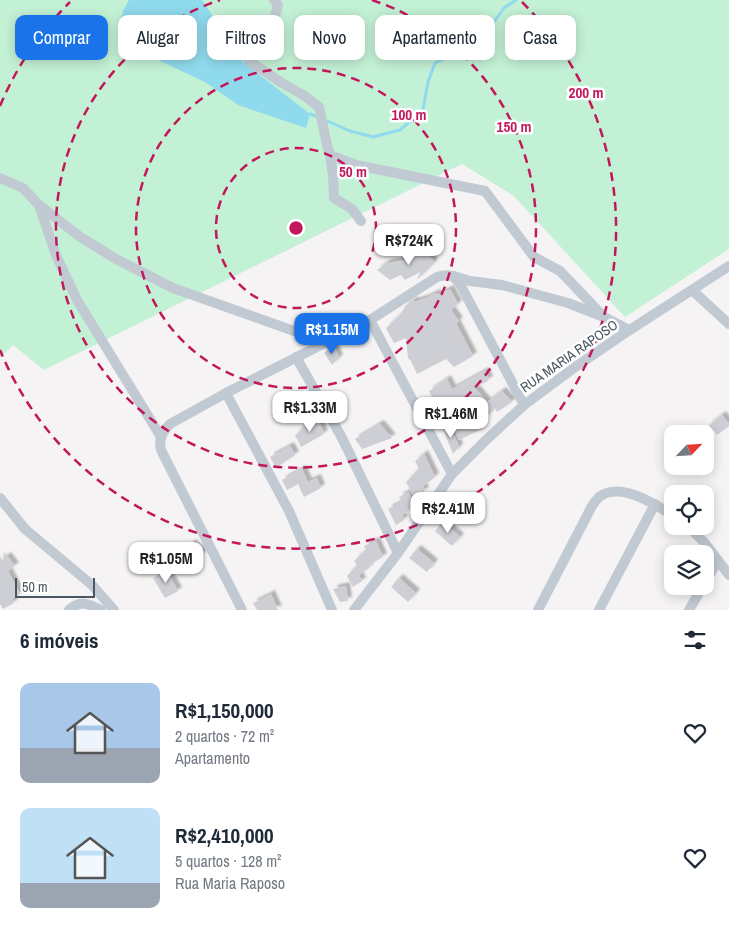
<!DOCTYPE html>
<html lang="pt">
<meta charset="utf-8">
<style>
body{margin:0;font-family:"Archivo Narrow",sans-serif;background:#f6f6f7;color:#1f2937;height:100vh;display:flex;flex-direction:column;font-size:19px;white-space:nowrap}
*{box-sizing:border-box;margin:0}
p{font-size:16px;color:#747a83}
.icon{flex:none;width:28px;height:28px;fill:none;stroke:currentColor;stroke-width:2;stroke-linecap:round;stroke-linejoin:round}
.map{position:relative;height:610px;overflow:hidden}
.side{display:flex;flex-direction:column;background:#fff;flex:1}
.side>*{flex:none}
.guide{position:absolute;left:15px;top:15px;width:700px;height:45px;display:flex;gap:10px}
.needle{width:32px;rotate:65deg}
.controls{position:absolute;left:664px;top:425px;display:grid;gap:10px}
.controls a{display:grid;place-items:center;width:50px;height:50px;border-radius:10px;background:#fff;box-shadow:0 2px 12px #0003;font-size:25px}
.scale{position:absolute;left:15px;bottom:12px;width:80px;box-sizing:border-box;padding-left:5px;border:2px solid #4a5661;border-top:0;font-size:14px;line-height:18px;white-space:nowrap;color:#4a5661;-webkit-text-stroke:4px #fff;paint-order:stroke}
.price{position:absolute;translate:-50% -42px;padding:0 11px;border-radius:10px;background:#fff;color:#222;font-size:16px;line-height:32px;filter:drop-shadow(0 1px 2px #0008)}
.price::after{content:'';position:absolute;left:50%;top:30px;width:15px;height:11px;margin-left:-8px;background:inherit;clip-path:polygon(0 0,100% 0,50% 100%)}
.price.on{background:#1a73e8;color:#fff}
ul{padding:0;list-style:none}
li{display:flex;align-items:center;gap:15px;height:125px;padding:0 20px}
li span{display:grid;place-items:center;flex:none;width:140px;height:100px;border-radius:10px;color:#555}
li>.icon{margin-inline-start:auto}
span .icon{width:60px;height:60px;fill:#fffc;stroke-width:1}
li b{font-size:21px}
h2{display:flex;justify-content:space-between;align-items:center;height:60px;padding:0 20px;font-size:21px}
.tag{padding:0 18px;border-radius:10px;background:#fff;box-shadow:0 2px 12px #0003;font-size:18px;line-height:45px}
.tag.on{background:#1a73e8;color:#fff}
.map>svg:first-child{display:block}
.green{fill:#c3f1d5}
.water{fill:#90daee}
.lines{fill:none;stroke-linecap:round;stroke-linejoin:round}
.stream{stroke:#90daee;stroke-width:3}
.building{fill:#cdcfd5;filter:url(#shadow)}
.minor{stroke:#c1cad2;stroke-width:10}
.ring{fill:none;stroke:#c2185b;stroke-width:2.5;stroke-dasharray:9 6}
.labels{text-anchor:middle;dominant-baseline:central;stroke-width:5;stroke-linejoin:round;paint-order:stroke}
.street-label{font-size:14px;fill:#4a5661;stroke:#fff}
.centre{fill:#c2185b;stroke:#fff;stroke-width:2.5}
.ring-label{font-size:15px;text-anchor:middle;font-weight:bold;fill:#c2185b;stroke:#fff;stroke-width:5;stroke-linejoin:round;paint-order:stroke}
</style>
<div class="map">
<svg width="729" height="610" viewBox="0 0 729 610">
<defs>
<filter id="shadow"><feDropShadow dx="4" dy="-4" stdDeviation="1" flood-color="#0004"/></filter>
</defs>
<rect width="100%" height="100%" fill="#f5f3f3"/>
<polygon class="green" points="0,0 729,0 729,249 625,317 514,196 462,164 44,370 13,345 0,358"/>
<polygon class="water" points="129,0 202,0 243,62 310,114 306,128 238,105 205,82 160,61 141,49 123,44 118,27 124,9"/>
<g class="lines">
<g class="stream">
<polyline points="310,114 320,118"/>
<polyline points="325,120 350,131 373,137 400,130 423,110 428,82 435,63 479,43 504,8 516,0"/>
</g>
</g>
<g class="building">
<polygon points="424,246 434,263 417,280 420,272 405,280 401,275 390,280 377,270 387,263 388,263 404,260 412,253 412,254"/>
<polygon points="450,289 458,304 451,310 459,321 456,323 473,356 454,367 446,359 417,374 411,361 408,358 406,338 394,343 386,328 401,314 405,306 414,300 414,302 426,298 436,293 437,295"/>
<polygon points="334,346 339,358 332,365 324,353"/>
<polygon points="485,371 489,380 475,388 487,402 502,391 512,402 497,412 495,408 479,424 482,429 459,440 444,408 438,411 429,391 447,379 452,389"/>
<polygon points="722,415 729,424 729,426 717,435 709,425"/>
<polygon points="317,417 324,434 301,447 295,435"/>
<polygon points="380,424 392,438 362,449 355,439"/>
<polygon points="450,426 459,447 453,454 443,429"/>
<polygon points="290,446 295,455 276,468 270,457"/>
<polygon points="424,454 435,477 423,486 425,491 414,497 406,482 419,469 415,461"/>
<polygon points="302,469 308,482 317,478 321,488 304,497 298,484 287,490 282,480"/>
<polygon points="408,492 415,506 402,515 404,520 396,525 388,509 402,502 399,497"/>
<polygon points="443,522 460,537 452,546 435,531"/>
<polygon points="376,541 383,557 369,565 370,567 359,575 362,581 353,587 347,576 357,565 354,561 366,550 364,546"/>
<polygon points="192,543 203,554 189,567 178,556"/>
<polygon points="417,549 434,563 427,572 409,558"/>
<polygon points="0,556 2,560 7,556 15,566 8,571 20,594 12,599 14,603 3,609 0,604"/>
<polygon points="166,570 178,591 165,598 153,578"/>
<polygon points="399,578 416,593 408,602 391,587"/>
<polygon points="346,586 348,601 340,602 333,589"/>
<polygon points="271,594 278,610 257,610 253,603"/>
</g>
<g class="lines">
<g class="minor">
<polyline points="274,0 278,5 272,27 249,61 282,83 305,96 319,107 327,145 330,155 356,165 485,191 534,257 560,271 604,317"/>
<polyline points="330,155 333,175 334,198 352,209 361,221"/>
<polyline points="0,178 23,188 39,205 79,236 116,259 173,288 325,342"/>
<polyline points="39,205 56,255 77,300 161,437"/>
<polyline points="454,276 470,281 502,285 568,303 604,317 629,330"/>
<polyline points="692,290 729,324"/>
<polyline points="370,320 452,474"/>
<polyline points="296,357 342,438 398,553"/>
<polyline points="226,393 289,511 332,610"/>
<polyline points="0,498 25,529 92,585 114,610"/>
<polyline points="688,526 704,542 729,575"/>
<polyline points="705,583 718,560"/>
<path d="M69,610c12,-11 19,-6 32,0"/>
<path d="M242,610l-80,-158c-5,-11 0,-20 8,-28l56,-31 144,-73 67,-43c12,-4 17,-2 24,9l63,119"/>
<polyline points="354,610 398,553 452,474 485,441 524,405 578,365 625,333 729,266"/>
<path d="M538,610l54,-104c2,-3 4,-6 7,-9 21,-16 56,7 73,18"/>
<polyline points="599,610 655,504"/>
<polyline points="689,610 703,586"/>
</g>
</g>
<g class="ring">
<circle cx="296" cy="228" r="80"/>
<circle cx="296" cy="228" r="160"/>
<path d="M372 0A240 240 0 1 1 220 0"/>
<path d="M0 106A320 320 0 0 1 70 2M522 2A320 320 0 1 1 0 350"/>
</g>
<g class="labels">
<g class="street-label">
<text transform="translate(569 356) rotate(-35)">RUA MARIA RAPOSO</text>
</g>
</g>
<circle cx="296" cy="228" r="8" class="centre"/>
<g class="ring-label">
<text x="586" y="98">200 m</text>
<text x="409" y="120">100 m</text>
<text x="514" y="132">150 m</text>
<text x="353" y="177">50 m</text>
</g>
</svg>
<div class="controls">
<a><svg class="needle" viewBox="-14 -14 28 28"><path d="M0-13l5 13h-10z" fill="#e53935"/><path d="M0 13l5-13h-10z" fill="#747a83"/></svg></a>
<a><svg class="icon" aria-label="locate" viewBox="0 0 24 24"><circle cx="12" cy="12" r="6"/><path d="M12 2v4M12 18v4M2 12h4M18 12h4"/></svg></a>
<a><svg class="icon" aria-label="layers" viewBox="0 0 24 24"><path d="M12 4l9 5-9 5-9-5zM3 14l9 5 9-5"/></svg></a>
</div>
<div class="scale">50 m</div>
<b class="price" style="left:409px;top:266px">R$724K</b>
<b class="price on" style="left:332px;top:355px">R$1.15M</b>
<b class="price" style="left:310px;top:433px">R$1.33M</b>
<b class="price" style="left:451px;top:439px">R$1.46M</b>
<b class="price" style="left:448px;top:534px">R$2.41M</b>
<b class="price" style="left:166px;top:584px">R$1.05M</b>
<div class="guide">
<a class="tag on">Comprar</a>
<a class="tag">Alugar</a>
<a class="tag">Filtros</a>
<a class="tag">Novo</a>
<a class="tag">Apartamento</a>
<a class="tag">Casa</a>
</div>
</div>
<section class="side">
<h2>6 imóveis<svg class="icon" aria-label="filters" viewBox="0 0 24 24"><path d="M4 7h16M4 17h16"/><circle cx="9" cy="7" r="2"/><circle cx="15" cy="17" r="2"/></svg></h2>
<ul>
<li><span style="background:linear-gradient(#a9c7e8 65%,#9aa5b1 0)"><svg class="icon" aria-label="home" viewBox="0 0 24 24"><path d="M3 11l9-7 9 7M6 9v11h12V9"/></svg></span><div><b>R$1,150,000</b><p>2 quartos · 72 m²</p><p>Apartamento</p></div><svg class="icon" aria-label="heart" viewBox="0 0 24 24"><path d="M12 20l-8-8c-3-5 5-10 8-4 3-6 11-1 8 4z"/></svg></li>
<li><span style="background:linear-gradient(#bfe0f5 75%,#9aa5b1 0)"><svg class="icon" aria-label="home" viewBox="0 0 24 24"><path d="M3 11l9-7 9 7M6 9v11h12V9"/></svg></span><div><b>R$2,410,000</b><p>5 quartos · 128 m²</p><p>Rua Maria Raposo</p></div><svg class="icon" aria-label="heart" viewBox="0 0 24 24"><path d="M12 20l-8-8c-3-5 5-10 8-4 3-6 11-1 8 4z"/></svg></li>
</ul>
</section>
